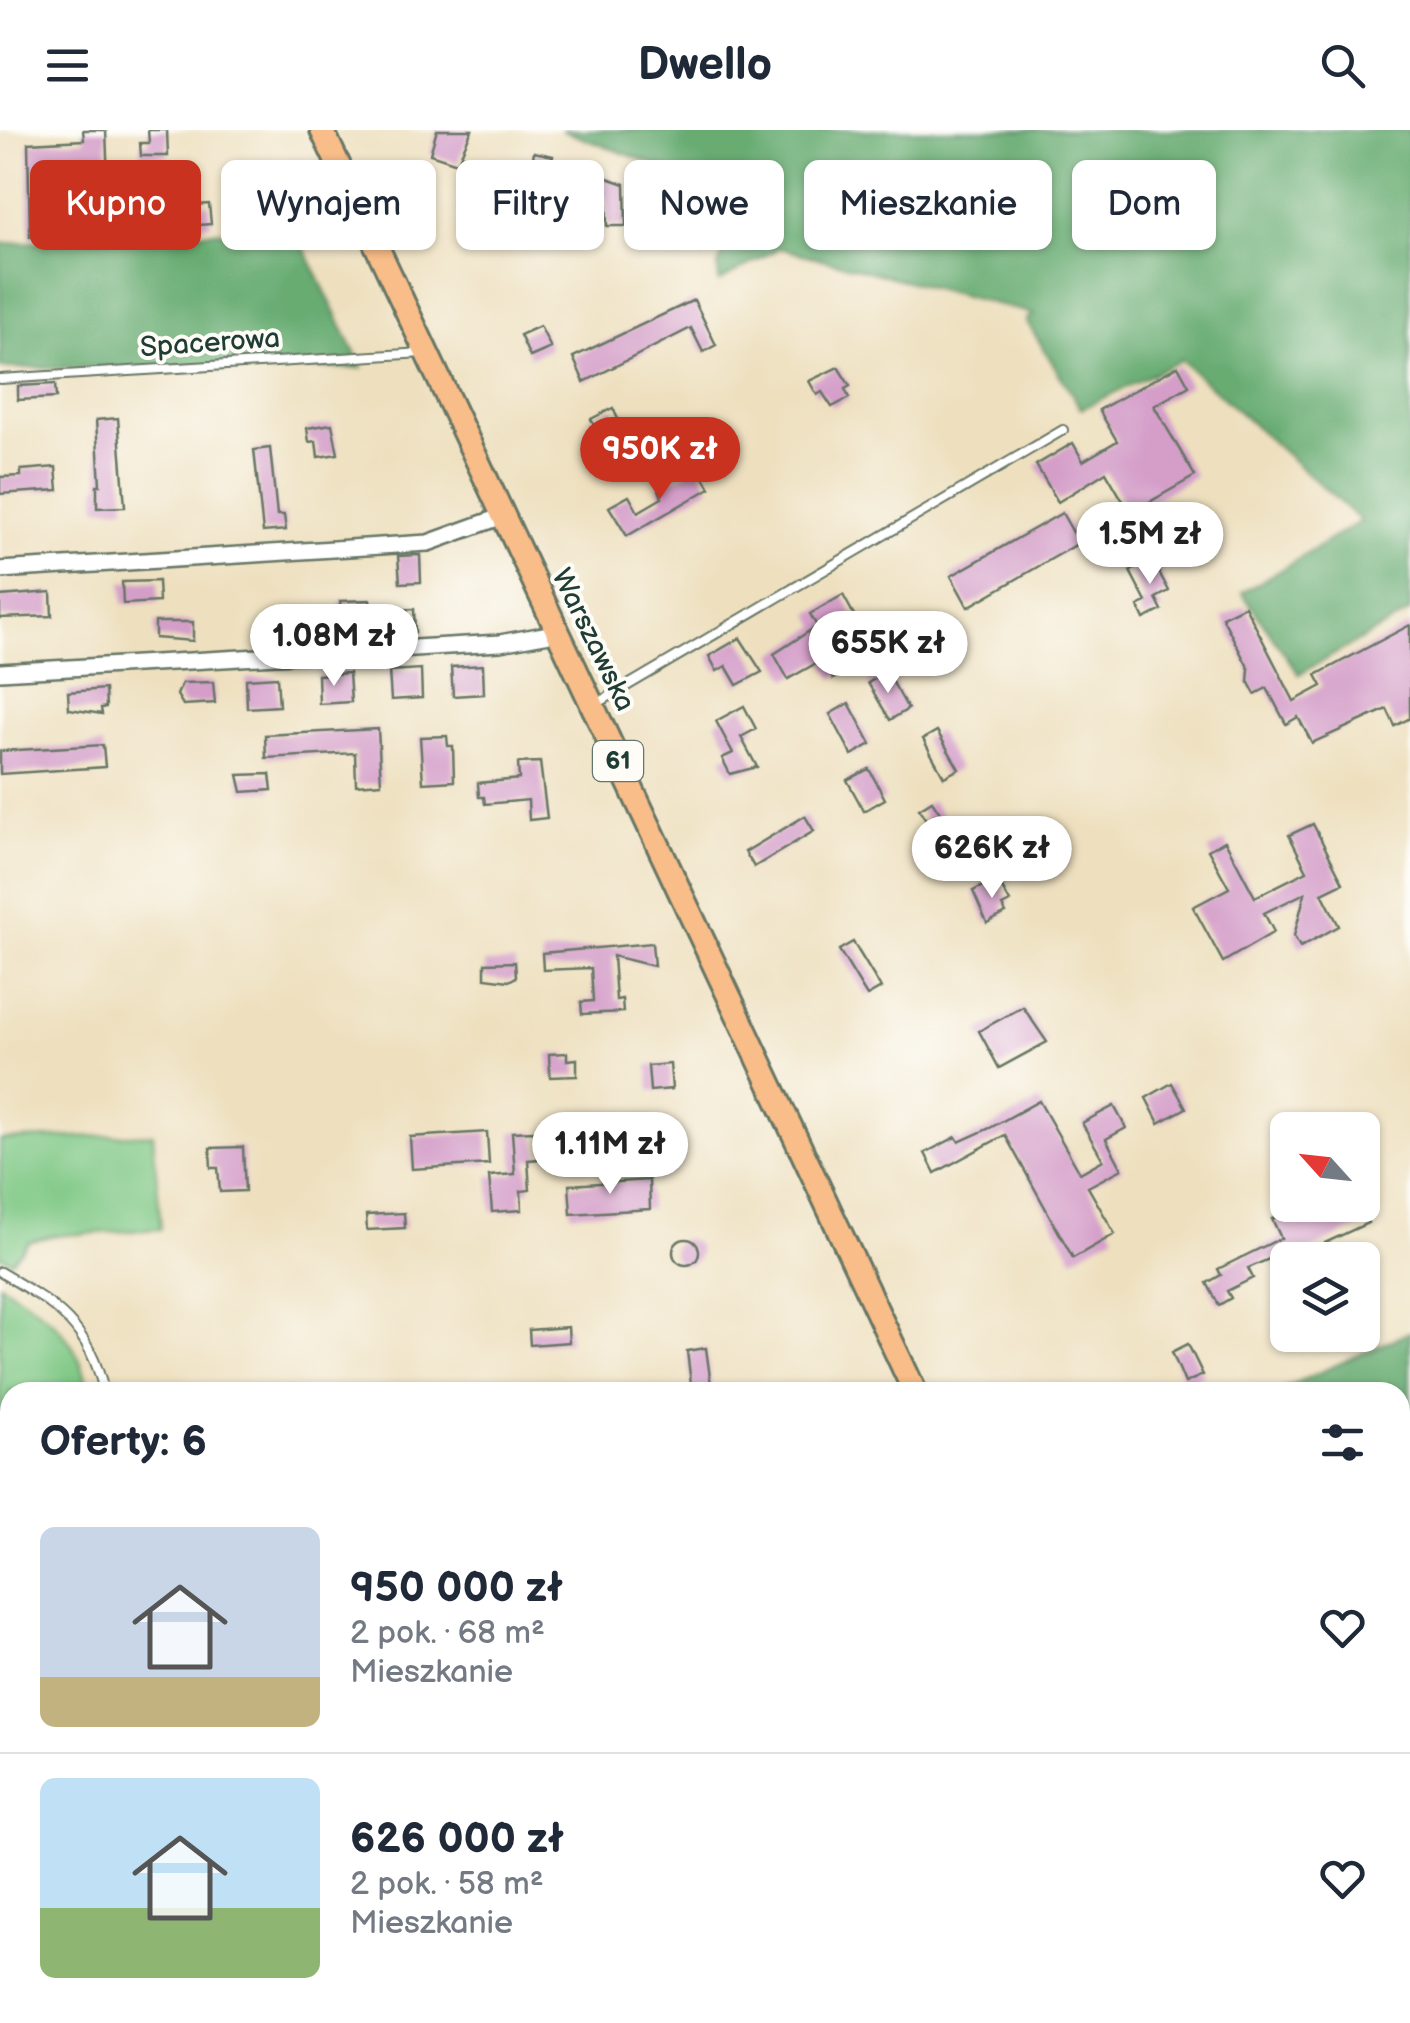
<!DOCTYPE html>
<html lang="pl">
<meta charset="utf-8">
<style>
body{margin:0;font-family:"Balsamiq Sans",sans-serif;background:#f2f2f3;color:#1f2937;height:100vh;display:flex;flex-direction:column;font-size:38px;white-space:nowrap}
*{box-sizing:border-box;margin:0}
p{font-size:32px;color:#747a83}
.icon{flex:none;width:55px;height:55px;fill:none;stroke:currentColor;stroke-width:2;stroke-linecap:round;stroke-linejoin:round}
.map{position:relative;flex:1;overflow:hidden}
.side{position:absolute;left:0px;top:1252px;width:1410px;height:642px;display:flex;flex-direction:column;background:#fff;border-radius:30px 30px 0 0;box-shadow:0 2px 8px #0004}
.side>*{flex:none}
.top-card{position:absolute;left:30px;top:30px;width:1350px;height:90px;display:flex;gap:20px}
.needle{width:65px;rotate:297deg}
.buttons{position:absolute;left:1270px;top:982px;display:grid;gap:20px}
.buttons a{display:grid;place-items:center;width:110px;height:110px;border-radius:15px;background:#fff;box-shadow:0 2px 8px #0004;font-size:50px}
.price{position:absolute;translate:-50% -85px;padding:0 22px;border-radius:35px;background:#fff;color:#222;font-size:32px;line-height:65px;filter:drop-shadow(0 2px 5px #0008)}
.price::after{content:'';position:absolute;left:50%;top:60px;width:30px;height:22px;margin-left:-15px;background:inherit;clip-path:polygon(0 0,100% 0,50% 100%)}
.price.on{background:#c8321e;color:#fff}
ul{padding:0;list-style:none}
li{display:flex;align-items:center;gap:30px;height:250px;padding:0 40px}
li+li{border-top:2px solid #e0e1e3}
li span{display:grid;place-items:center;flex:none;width:280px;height:200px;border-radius:15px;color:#555}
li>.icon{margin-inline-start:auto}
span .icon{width:120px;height:120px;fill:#fffc;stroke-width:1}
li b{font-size:42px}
h2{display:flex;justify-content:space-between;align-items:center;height:120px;padding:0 40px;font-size:42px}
.tag{padding:0 35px;border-radius:15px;background:#fff;box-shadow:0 2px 8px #0004;font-size:35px;line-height:90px}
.tag.on{background:#c8321e;color:#fff}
header{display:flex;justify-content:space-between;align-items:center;height:130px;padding:0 40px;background:#fff;font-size:45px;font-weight:700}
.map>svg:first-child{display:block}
.green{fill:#7fc885;stroke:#4f825c;stroke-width:2.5}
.forest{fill:#67ac72;stroke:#437453;stroke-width:2.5}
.building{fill:#d49ec9}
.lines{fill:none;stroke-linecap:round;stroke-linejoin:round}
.lane-casing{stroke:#677665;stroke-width:12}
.street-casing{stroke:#677665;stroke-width:20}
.primary-casing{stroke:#677665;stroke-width:28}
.lane{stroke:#fff;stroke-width:8}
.street{stroke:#fff;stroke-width:15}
.primary{stroke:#f8bd88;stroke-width:22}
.labels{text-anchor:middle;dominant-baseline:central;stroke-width:8;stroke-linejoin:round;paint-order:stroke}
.shield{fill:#fdfcf7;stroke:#62766e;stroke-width:2.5}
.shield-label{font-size:25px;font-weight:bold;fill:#1f3d34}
.street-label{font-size:28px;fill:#1f3d34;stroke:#fdfcf7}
</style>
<header><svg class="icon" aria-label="menu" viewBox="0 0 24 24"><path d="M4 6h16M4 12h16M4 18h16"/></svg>Dwello<svg class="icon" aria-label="search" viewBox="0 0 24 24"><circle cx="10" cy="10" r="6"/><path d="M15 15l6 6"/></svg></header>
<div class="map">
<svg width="1410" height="1893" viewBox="0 0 1410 1893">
<rect width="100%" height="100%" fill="#fdfcf7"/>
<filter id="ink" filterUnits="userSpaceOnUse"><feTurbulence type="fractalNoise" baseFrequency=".01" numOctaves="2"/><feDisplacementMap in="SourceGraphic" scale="20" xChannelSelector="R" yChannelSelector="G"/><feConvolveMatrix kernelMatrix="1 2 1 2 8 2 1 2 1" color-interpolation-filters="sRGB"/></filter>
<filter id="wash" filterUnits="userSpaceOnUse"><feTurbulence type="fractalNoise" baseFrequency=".0048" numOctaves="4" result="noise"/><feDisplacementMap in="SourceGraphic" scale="40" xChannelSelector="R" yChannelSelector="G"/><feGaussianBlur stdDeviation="2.25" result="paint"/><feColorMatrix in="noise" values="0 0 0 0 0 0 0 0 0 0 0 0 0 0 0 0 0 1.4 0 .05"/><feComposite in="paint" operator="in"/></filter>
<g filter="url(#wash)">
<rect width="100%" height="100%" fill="#eee0bf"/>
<g class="green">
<polygon points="153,1004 161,1099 50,1106 28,1112 11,1131 0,1126 0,1010"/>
<path d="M0,1154c47,30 79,51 89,108h-79v41l-10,1z"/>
<polygon points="1410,1547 1410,1704 1400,1685 1400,1553"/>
<polygon points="191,1885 371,1885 387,1886 388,1893 192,1893"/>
</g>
<g class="forest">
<polygon points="561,0 1410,0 1410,482 1299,544 1242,463 1361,391 1181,230 1081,279 1026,190 1034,184 779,118 719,152 718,136 745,68"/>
<polygon points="294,97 362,238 0,238 0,114"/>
<polygon points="1410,1202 1410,1457 1400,1461 1400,1262 1276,1262"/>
</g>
<g id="blocks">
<g class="building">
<polygon points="83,0 106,0 108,52 46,58 48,106 30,107 28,13 84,10"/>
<polygon points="148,0 167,0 168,26 141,26 140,13 149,13"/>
<polygon points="437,0 472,0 457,33 430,24"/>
<polygon points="534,22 553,26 544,72 508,64 516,28 532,32"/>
<polygon points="590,42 625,54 626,96 607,96 606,68 585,56"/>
<polygon points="717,71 738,78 729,102 708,94"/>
<polygon points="209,74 211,94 172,97 170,77"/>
<polygon points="125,83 125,99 91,104 91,84"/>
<polygon points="694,170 716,215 703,222 691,198 584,252 573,227"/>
<polygon points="540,196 551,218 530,227 520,205"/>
<polygon points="1178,236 1189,256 1154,276 1195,346 1130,383 1106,342 1058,372 1036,335 1073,313 1083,331 1117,311 1099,280"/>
<polygon points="838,237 850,256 845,259 849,268 832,277 822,262 817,265 809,251"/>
<polygon points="55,254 56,268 18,270 18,256"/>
<polygon points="613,278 625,305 604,315 591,289"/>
<polygon points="118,288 125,377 97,378 97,355 100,355 96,290"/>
<polygon points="332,294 338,324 318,327 316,311 309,312 307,298"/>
<polygon points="270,318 277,385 284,385 286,400 263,402 254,320"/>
<polygon points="56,337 58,360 0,364 0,347 21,346 21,340"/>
<polygon points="699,338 710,358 627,406 609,377 629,366 638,382 662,368 658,356"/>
<polygon points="1062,383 1079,413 968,477 951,446"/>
<polygon points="420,425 421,452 400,453 398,426"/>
<polygon points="1152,429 1169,461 1156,468 1162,480 1144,489 1138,476 1146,472 1130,441"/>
<polygon points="158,451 159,472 123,474 122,452"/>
<polygon points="51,462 52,486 0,488 0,466"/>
<polygon points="843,465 854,485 826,501 848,540 833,549 822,530 788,549 774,524 817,496 810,484"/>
<polygon points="370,470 371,489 341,491 340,471"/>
<polygon points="1245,476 1294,571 1322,556 1316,545 1410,495 1410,588 1395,596 1387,579 1312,613 1298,587 1286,594 1267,558 1255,564 1248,551 1249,539 1222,487"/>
<polygon points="414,479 415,502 386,503 386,480"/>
<polygon points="315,480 331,480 332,511 316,512"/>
<polygon points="155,492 193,492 193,511 155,508"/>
<polygon points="740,508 762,542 737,555 726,536 717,541 709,526"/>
<polygon points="483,535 484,564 453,566 451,537"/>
<polygon points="421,539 422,568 391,570 389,541"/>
<polygon points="887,542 908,579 890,590 868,553"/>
<polygon points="349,543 351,572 319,574 318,545"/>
<polygon points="277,547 279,576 247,578 246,549"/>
<polygon points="213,552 215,573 183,575 177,565 182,553"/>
<polygon points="105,559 106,577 101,578 102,584 69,579 68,562"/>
<polygon points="849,573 871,614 852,625 830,584"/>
<polygon points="744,576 756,599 741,607 757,637 730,644 722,628 733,623 716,591"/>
<polygon points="378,599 381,653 356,655 355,623 266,628 265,605"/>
<polygon points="937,601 959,639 944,647 923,609"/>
<polygon points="447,606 448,616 453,616 454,651 423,653 420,607"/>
<polygon points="103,615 105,637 0,644 0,621"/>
<polygon points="540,632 547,688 529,690 528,670 485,674 484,667 479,667 478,653 519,649 518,633"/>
<polygon points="869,639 885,669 864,681 847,650"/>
<polygon points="270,644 272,660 242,662 238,645"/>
<polygon points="932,671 951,699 938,708 919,679"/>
<polygon points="805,686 814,701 754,737 745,722"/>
<polygon points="1313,694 1343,753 1322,763 1339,796 1300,817 1294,806 1305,763 1264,783 1274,802 1223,832 1193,777 1229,758 1208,720 1225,711 1255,767 1307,741 1289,705"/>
<polygon points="991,752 994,757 1000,754 1010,772 1002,776 1006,783 987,793 973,761"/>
<polygon points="853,812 881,858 867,866 839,820"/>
<polygon points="652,813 654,836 613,826 616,870 622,869 623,882 582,884 581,872 593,871 591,838 543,840 542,823"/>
<polygon points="515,832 516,847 509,851 485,848 485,833"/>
<polygon points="1023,877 1047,912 999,938 979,901"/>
<polygon points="567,923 567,930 577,929 577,946 550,947 549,924"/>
<polygon points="670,934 672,959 650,961 648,936"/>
<polygon points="1172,953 1186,978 1159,993 1146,968"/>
<polygon points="1039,971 1080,1043 1103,1030 1082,993 1114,976 1126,998 1106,1009 1122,1039 1088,1057 1115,1104 1073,1128 1005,1005 935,1043 925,1023 956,1007 959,1012 990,998"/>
<polygon points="534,1001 540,1029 528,1030 530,1060 521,1061 522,1080 492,1082 489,1046 515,1044 512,1002"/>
<polygon points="487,1002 489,1034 412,1039 410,1007"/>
<polygon points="243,1017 245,1061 220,1062 218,1038 211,1038 210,1018"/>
<polygon points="649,1050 650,1079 571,1084 569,1055"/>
<polygon points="1306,1075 1359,1075 1368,1093 1288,1130 1288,1161 1271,1128 1248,1138 1253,1148 1227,1161 1231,1168 1219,1175 1207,1153 1221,1145 1218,1139 1281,1108 1272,1089"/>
<polygon points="404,1083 405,1098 367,1100 366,1085"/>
<circle cx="686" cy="1122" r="13"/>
<polygon points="568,1197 569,1212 530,1215 529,1200"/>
<polygon points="1188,1214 1203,1245 1185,1253 1172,1222"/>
<polygon points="706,1218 712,1262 692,1262 687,1221"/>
</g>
</g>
</g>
<g filter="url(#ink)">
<use href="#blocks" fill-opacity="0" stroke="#677665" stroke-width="2.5"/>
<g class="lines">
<g class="lane-casing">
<g id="lane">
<polyline points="0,249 423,223"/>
<polyline points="596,574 1063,300"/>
<path d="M0,1142c56,33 90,54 104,120"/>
<polyline points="181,1885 181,1893"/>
</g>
</g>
<g class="street-casing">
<g id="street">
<polyline points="0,440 428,413 500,387"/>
<polyline points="0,542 500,513 555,503"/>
<polyline points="1400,1470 1410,1465"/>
<polyline points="1400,1836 1410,1830"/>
<polyline points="1298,1893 1312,1885"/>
</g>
</g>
<g class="primary-casing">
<g id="primary">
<polyline points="322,0 915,1262"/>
<polyline points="1206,1885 1210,1893"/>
</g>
</g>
<use href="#lane" class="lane"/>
<use href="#street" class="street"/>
<use href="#primary" class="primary"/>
</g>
</g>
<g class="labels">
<rect class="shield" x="593" y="611" width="50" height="40" rx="8"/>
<g class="shield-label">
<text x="618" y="631">61</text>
</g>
<g class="street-label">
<text transform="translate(210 213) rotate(-4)">Spacerowa</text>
<text transform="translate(593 510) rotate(64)">Warszawska</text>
</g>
</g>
</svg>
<div class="buttons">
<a><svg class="needle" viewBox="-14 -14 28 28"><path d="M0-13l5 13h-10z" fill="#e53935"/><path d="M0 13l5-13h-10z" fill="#747a83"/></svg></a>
<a><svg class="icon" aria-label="layers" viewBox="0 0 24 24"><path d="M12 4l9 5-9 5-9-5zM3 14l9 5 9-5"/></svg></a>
</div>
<b class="price on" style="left:660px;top:372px">950K zł</b>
<b class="price" style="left:1150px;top:457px">1.5M zł</b>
<b class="price" style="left:334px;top:559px">1.08M zł</b>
<b class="price" style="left:888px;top:566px">655K zł</b>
<b class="price" style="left:992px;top:771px">626K zł</b>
<b class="price" style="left:610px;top:1067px">1.11M zł</b>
<div class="top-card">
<a class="tag on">Kupno</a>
<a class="tag">Wynajem</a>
<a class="tag">Filtry</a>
<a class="tag">Nowe</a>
<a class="tag">Mieszkanie</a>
<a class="tag">Dom</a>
</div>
<section class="side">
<h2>Oferty: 6<svg class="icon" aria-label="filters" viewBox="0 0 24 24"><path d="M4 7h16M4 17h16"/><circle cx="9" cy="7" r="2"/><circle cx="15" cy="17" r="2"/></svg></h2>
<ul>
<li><span style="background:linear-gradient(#c9d6e8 75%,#c2b280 0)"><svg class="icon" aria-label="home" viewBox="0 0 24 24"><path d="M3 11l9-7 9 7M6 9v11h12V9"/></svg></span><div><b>950 000 zł</b><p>2 pok. · 68 m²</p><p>Mieszkanie</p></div><svg class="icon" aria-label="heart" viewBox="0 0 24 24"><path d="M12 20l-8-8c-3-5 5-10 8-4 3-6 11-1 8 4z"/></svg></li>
<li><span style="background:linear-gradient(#bfe0f5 65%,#8fb573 0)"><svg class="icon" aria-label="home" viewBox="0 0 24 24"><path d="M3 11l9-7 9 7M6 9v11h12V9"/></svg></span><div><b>626 000 zł</b><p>2 pok. · 58 m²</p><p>Mieszkanie</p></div><svg class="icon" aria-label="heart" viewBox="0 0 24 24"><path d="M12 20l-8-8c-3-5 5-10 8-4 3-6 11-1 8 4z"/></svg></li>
</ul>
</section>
</div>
